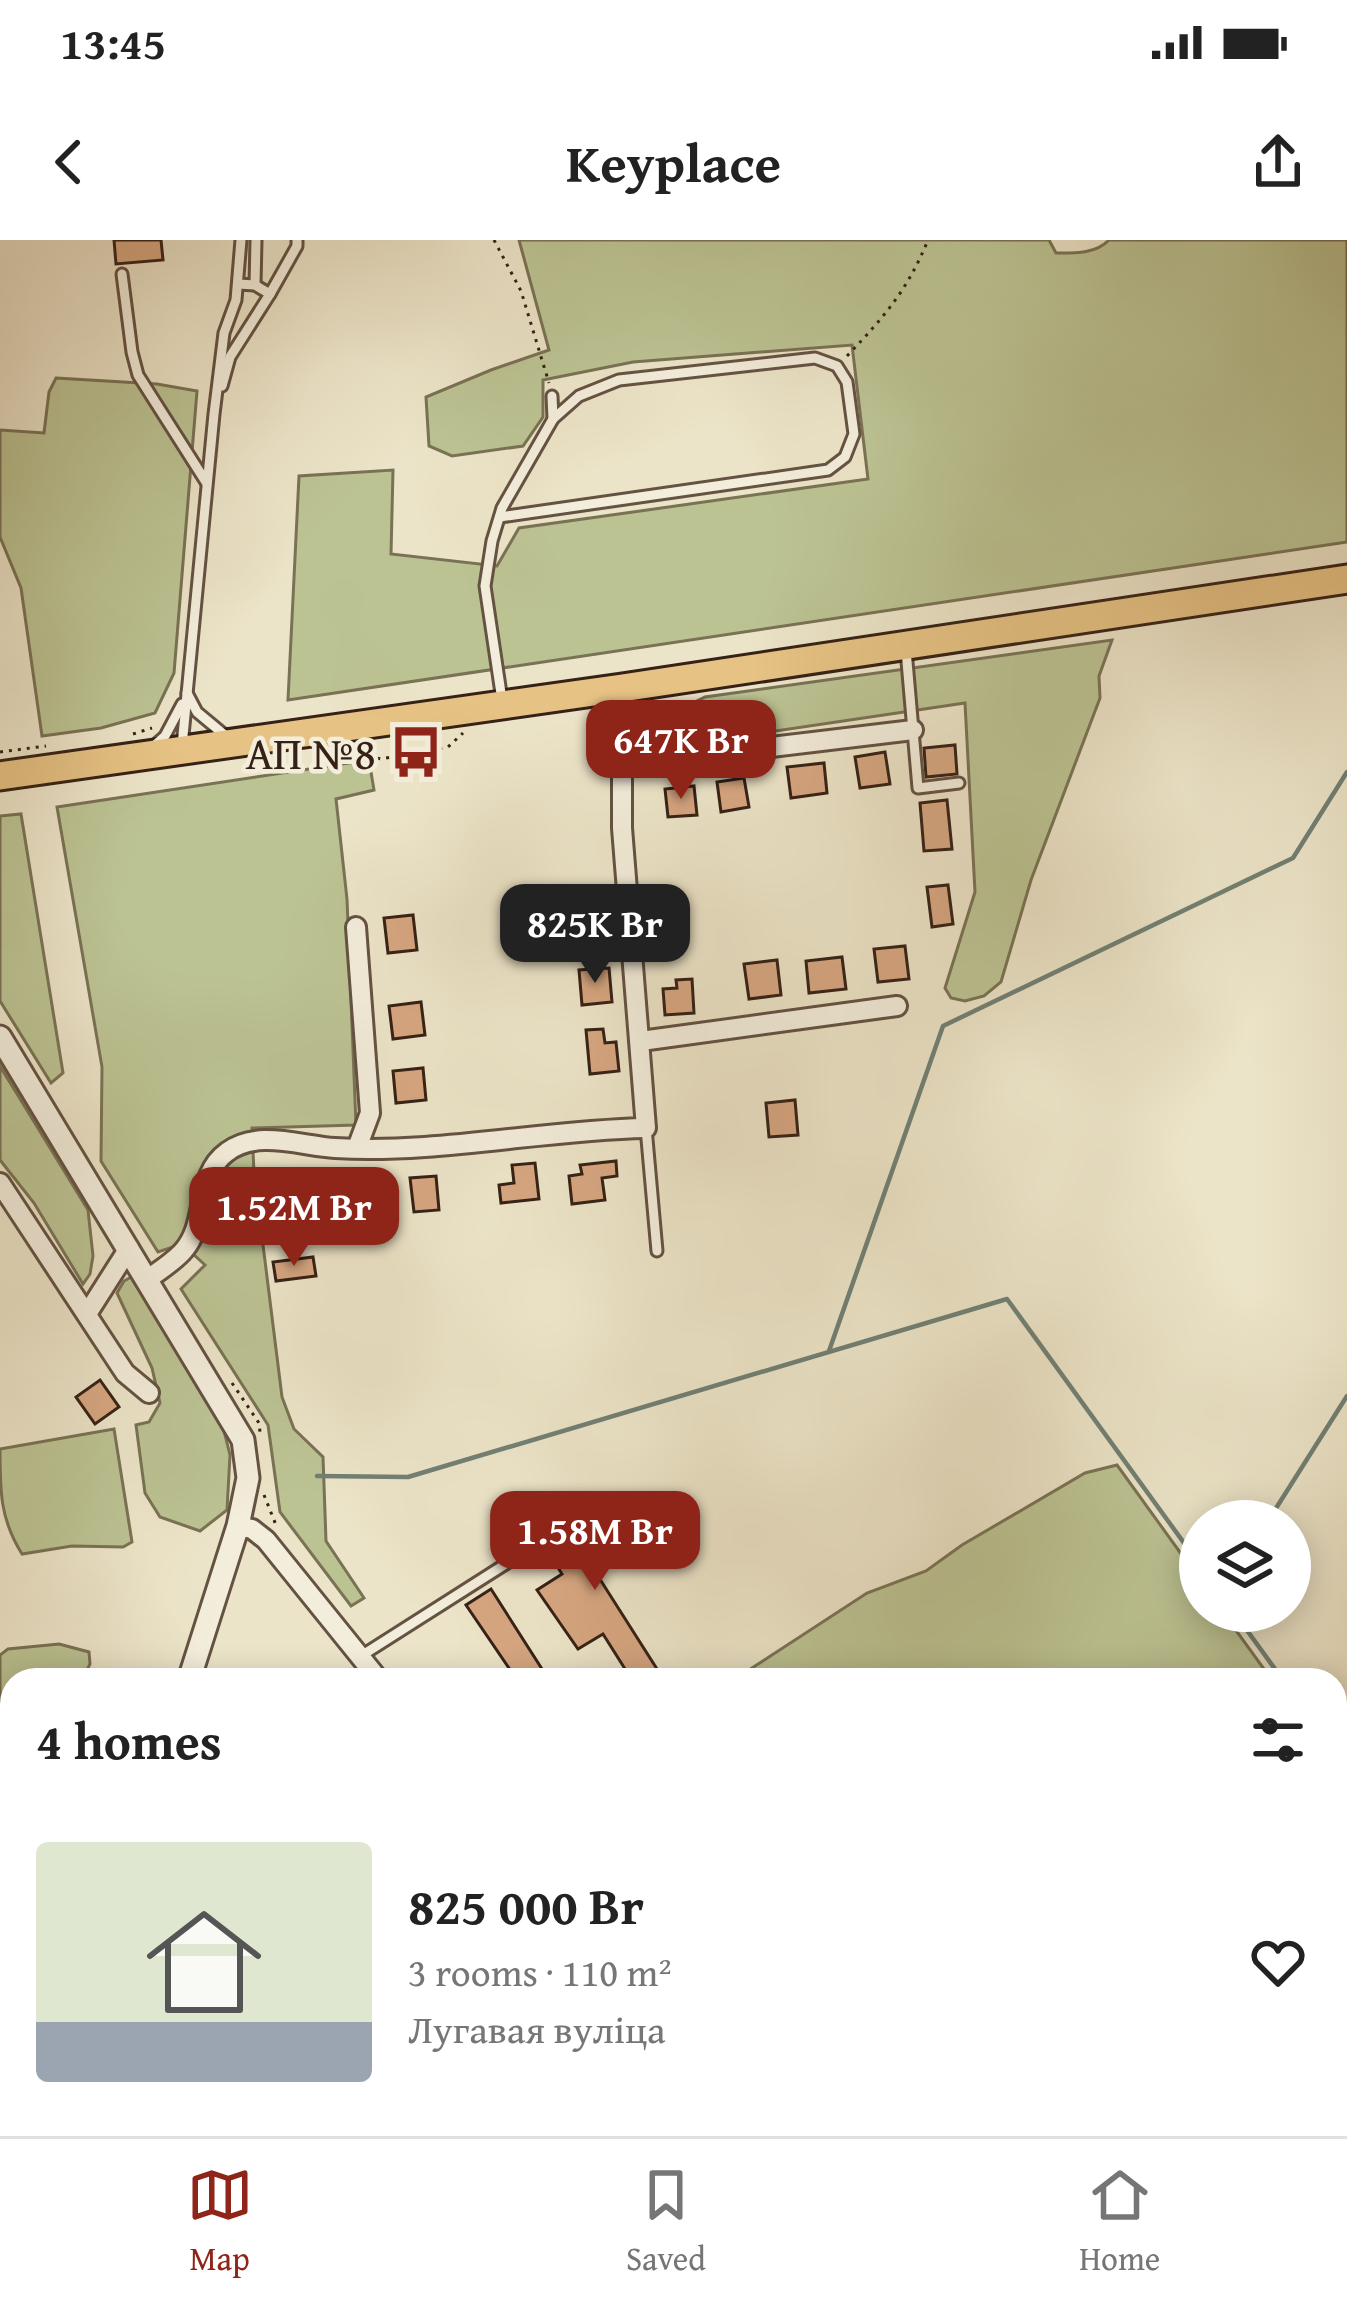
<!DOCTYPE html>
<meta charset="utf-8">
<style>
body{margin:0;font-family:"Gentium Book Plus",serif;background:#f6f6f6;color:#222;height:100vh;display:flex;flex-direction:column;font-size:45px;white-space:nowrap}
*{box-sizing:border-box;margin:0}
p{font-size:39px;color:#767676}
.icon{flex:none;width:66px;height:66px;fill:none;stroke:currentColor;stroke-width:2;stroke-linecap:round;stroke-linejoin:round}
.map{position:relative;flex:1;overflow:hidden}
.drawer{position:absolute;left:0px;top:1428px;width:1347px;height:468px;display:flex;flex-direction:column;background:#fff;border-radius:36px 36px 0 0;box-shadow:0 6px 30px #0003}
.drawer>*{flex:none}
.controls{position:absolute;left:1179px;top:1260px;display:grid;gap:24px}
.controls a{display:grid;place-items:center;width:132px;height:132px;border-radius:50%;background:#fff;box-shadow:0 6px 30px #0003;font-size:60px}
.price{position:absolute;translate:-50% -102px;padding:0 27px;border-radius:24px;background:#8f2418;color:#fff;font-size:39px;line-height:78px;filter:drop-shadow(0 3px 6px #0008)}
.price::after{content:'';position:absolute;left:50%;top:72px;width:36px;height:27px;margin-left:-18px;background:inherit;clip-path:polygon(0 0,100% 0,50% 100%)}
.price.active{background:#222;color:#fff}
ul{padding:0;list-style:none}
li{display:flex;align-items:center;gap:36px;height:300px;padding:0 36px}
li span{display:grid;place-items:center;flex:none;width:336px;height:240px;border-radius:12px;color:#555}
li>.icon{margin-inline-start:auto}
span .icon{width:144px;height:144px;fill:#fffc;stroke-width:1}
li b{font-size:51px}
h2{display:flex;justify-content:space-between;align-items:center;height:144px;padding:0 36px;font-size:51px}
.status{display:flex;justify-content:space-between;align-items:center;height:84px;padding:0 60px;background:#fff;direction:ltr}
.status svg{height:33px;fill:currentColor}
header{display:flex;justify-content:space-between;align-items:center;height:156px;padding:0 36px;background:#fff;font-size:54px;font-weight:800}
.tab-bar{display:flex;justify-content:space-around;align-items:center;height:168px;border-top:3px solid #e0e0e0;background:#fff;font-size:33px;color:#767676}
.tab-bar a{display:grid;justify-items:center;gap:6px}
.tab-bar .active{color:#8f2418}
.map>svg:first-child{display:block}
.green{fill:#bcc393;stroke:#797254;stroke-width:3}
.lines{fill:none;stroke-linecap:round;stroke-linejoin:round}
.stream{stroke:#718074;stroke-width:4.5}
.building{fill:#d6a681;stroke:#362116;stroke-width:3}
.service-casing{stroke:#645242;stroke-width:15}
.minor-casing{stroke:#645242;stroke-width:24}
.tertiary-casing{stroke:#645242;stroke-width:27}
.primary-casing{stroke:#362116;stroke-width:33}
.path{stroke:#362116;stroke-width:3;stroke-dasharray:3 6;stroke-linecap:butt}
.service{stroke:#f3eddb;stroke-width:9}
.minor{stroke:#f3eddb;stroke-width:18}
.tertiary{stroke:#f3eddb;stroke-width:21}
.primary{stroke:#e6c284;stroke-width:27}
.labels{text-anchor:middle;dominant-baseline:central;stroke-width:9;stroke-linejoin:round;paint-order:stroke}
.poi-label{font-size:45px;fill:#362116;stroke:#f3eddb;text-anchor:end}
</style>
<div class="status"><b>13:45</b><svg viewBox="0 0 49 12"><path d="M0 12V9h3v3zM5 12V6h3v6zM10 12V3h3v9zM15 12V0h3v12zM26 1h20v11H26zM47 4h2v5h-2z"/></svg></div>
<header><svg class="icon" aria-label="back" viewBox="0 0 24 24"><path d="M15 5l-7 7 7 7"/></svg>Keyplace<svg class="icon" aria-label="share" viewBox="0 0 24 24"><path d="M12 15V3M7 8l5-5 5 5M5 13v7h14v-7"/></svg></header>
<div class="map">
<svg width="1347" height="1896" viewBox="0 0 1347 1896">
<rect width="100%" height="100%" fill="#ece4c8"/>
<filter id="stains"><feTurbulence type="fractalNoise" baseFrequency=".00167" numOctaves="4"/><feColorMatrix values="0 0 0 0 .2 0 0 0 0 .09 0 0 0 0 .02 0 0 0 .5 -.17"/></filter>
<radialGradient id="worn" r=".72"><stop offset=".6" stop-color="#630" stop-opacity="0"/><stop offset="1" stop-color="#630" stop-opacity=".3"/></radialGradient>
<g class="green">
<path d="M519,0h530l7,13c18,0 40,1 53,-13h238v302l-1059,158 11,-224 94,-6 -2,84 106,12 22,-38 349,-49 -16,-134 -219,17 -90,18v37l-20,29 -71,10 -23,-10 -3,-49 65,-27 58,-20z"/>
<polygon points="56,138 157,144 197,151 174,433 155,473 101,488 42,496 21,348 0,297 0,190 44,193 49,152"/>
<polygon points="1112,400 1099,436 1100,458 1031,640 1001,742 984,756 965,761 951,758 945,748 975,652 965,463 688,504 685,467 705,457"/>
<polygon points="369,520 374,550 336,559 347,659 356,885 252,888 254,933 282,1157 294,1189 323,1217 326,1301 364,1358 351,1366 280,1272 268,1185 181,1049 205,1025 182,1004 158,1012 101,921 102,827 57,567"/>
<polygon points="21,574 63,833 51,843 0,761 0,576"/>
<polygon points="0,826 88,970 93,1016 90,1034 83,1044 34,963 0,920"/>
<polygon points="135,1035 224,1191 230,1215 227,1270 200,1291 160,1277 145,1253 136,1185 149,1182 160,1163 152,1128 117,1053 124,1041"/>
<path d="M114,1189l18,113 -9,5 -51,-1 -50,8c-22,-35 -22,-63 -22,-105z"/>
<polygon points="1117,1225 1200,1340 1200,1371 1222,1371 1272,1440 760,1440 752,1428 867,1353 926,1331 962,1305 1085,1233"/>
<polygon points="59,1404 89,1412 90,1424 82,1440 12,1440 12,1615 0,1651 0,1415 8,1409"/>
<polygon points="1335,1527 1347,1543 1347,1896 956,1896 947,1884 1335,1884"/>
<polygon points="12,1712 12,1861 0,1896 0,1748"/>
<polygon points="61,1884 269,1884 266,1896 57,1896"/>
</g>
<g class="lines">
<g class="stream">
<polyline points="829,1111 943,786 1293,618 1347,532"/>
<polyline points="317,1236 408,1237 1007,1059 1200,1325"/>
<polyline points="1268,1281 1347,1156"/>
<polyline points="1233,1371 1283,1440"/>
<polyline points="1335,1512 1347,1528"/>
</g>
</g>
<g class="building">
<polygon points="114,0 161,0 163,20 116,24"/>
<polygon points="955,505 957,534 926,537 924,508"/>
<polygon points="885,512 890,544 860,548 855,517"/>
<polygon points="824,523 827,553 791,558 787,527"/>
<polygon points="744,538 749,567 721,572 717,542"/>
<polygon points="694,546 697,575 668,577 665,549"/>
<polygon points="947,560 952,609 924,611 920,563"/>
<polygon points="948,645 953,684 932,687 927,647"/>
<polygon points="603,650 604,678 572,680 571,651"/>
<polygon points="413,675 417,710 388,713 384,678"/>
<polygon points="905,706 909,739 878,742 874,709"/>
<polygon points="842,717 846,749 809,753 806,721"/>
<polygon points="777,720 781,755 749,759 744,724"/>
<polygon points="609,728 612,762 582,765 579,730"/>
<polygon points="692,739 694,773 665,775 663,749 677,748 676,740"/>
<polygon points="421,762 425,795 393,799 389,766"/>
<polygon points="603,789 605,803 616,802 619,831 590,834 586,790"/>
<polygon points="423,828 426,860 396,863 393,831"/>
<polygon points="795,860 798,895 769,897 766,863"/>
<polygon points="616,921 617,936 602,938 605,960 572,964 569,936 582,934 580,925"/>
<polygon points="535,923 539,959 501,963 499,945 514,943 512,925"/>
<polygon points="436,936 439,970 414,972 410,938"/>
<polygon points="321,942 322,972 284,974 282,943"/>
<polygon points="313,1017 316,1036 276,1041 273,1022"/>
<polygon points="100,1140 119,1167 95,1184 76,1157"/>
<polygon points="619,1264 637,1292 589,1322 664,1440 632,1440 603,1394 578,1409 537,1350 562,1334 547,1310"/>
<polygon points="491,1349 549,1440 517,1440 466,1365"/>
</g>
<g class="lines">
<g class="service-casing">
<g id="service">
<polyline points="122,34 132,112 138,135 206,242"/>
<polyline points="238,44 255,45 256,0"/>
<polyline points="255,45 270,54 297,6 297,0"/>
<polyline points="222,146 230,117 270,54"/>
<polyline points="500,277 828,230 845,217 854,194 847,142 837,126 815,118 619,140 579,156 553,179"/>
<polyline points="906,410 918,548 959,543"/>
<polyline points="187,453 197,472 227,497"/>
<polyline points="502,460 485,346 492,301 502,268 553,179 552,156"/>
<polyline points="156,504 165,496 182,464"/>
<polyline points="182,506 214,174 224,93 236,60 241,0"/>
<polyline points="646,888 657,1011"/>
<polyline points="361,1416 534,1306"/>
</g>
</g>
<g class="minor-casing">
<g id="minor">
<polyline points="621,517 721,513 913,490"/>
<polyline points="356,687 370,873 357,908"/>
<polyline points="641,801 897,766"/>
<polyline points="0,943 125,1133 149,1153"/>
<path d="M148,1039c12,-9 27,-18 36,-29 24,-28 11,-75 43,-98 30,-23 74,-6 108,-4 104,6 207,-18 311,-20l-24,-300v-140"/>
<polyline points="87,1074 129,1008"/>
<polyline points="238,1286 252,1289 266,1300 379,1440"/>
<polyline points="720,1884 729,1896"/>
<polyline points="488,1896 507,1884"/>
</g>
</g>
<g class="tertiary-casing">
<g id="tertiary">
<polyline points="0,797 243,1200 248,1238 238,1286 189,1440"/>
<polyline points="33,1896 37,1884"/>
</g>
</g>
<g class="primary-casing">
<polyline id="primary" points="0,536 622,448 1347,339"/>
</g>
<g class="path">
<polyline points="494,0 521,51 549,143"/>
<path d="M847,116c37,-39 60,-65 81,-116"/>
<polyline points="133,494 152,488"/>
<polyline points="342,511 381,519 448,507 463,493"/>
<polyline points="0,512 46,506"/>
<polyline points="232,1143 259,1183 260,1192"/>
<polyline points="264,1255 276,1285"/>
</g>
<use href="#service" class="service"/>
<use href="#minor" class="minor"/>
<use href="#tertiary" class="tertiary"/>
<use href="#primary" class="primary"/>
</g>
<defs>
<g id="bus-bare" transform="scale(4.14)"><path d="M-5-6H5V4H4V6H2V4H-2V6H-4V4H-5ZM-3.5-4V0h7V-4ZM-3.5 1.2v1.5H-2V1.2ZM2 1.2v1.5H3.5V1.2Z" fill="#8f2418" stroke="#f3eddb" stroke-width="2.5" paint-order="stroke"/></g>
</defs>
<g fill-rule="evenodd">
<use href="#bus-bare" x="416" y="512"/>
</g>
<g class="labels">
<g class="poi-label">
<text x="376" y="512">АП №8</text>
</g>
</g>
<rect width="100%" height="100%" filter="url(#stains)"/>
<rect width="100%" height="100%" fill="url(#worn)"/>
</svg>
<div class="controls">
<a><svg class="icon" aria-label="layers" viewBox="0 0 24 24"><path d="M12 4l9 5-9 5-9-5zM3 14l9 5 9-5"/></svg></a>
</div>
<b class="price" style="left:681px;top:562px">647K Br</b>
<b class="price active" style="left:595px;top:746px">825K Br</b>
<b class="price" style="left:294px;top:1029px">1.52M Br</b>
<b class="price" style="left:595px;top:1353px">1.58M Br</b>
<section class="drawer">
<h2>4 homes<svg class="icon" aria-label="filters" viewBox="0 0 24 24"><path d="M4 7h16M4 17h16"/><circle cx="9" cy="7" r="2"/><circle cx="15" cy="17" r="2"/></svg></h2>
<ul>
<li><span style="background:linear-gradient(#dfe7d0 75%,#9aa5b1 0)"><svg class="icon" aria-label="home" viewBox="0 0 24 24"><path d="M3 11l9-7 9 7M6 9v11h12V9"/></svg></span><div><b>825 000 Br</b><p>3 rooms · 110 m²</p><p>Лугавая вуліца</p></div><svg class="icon" aria-label="heart" viewBox="0 0 24 24"><path d="M12 20l-8-8c-3-5 5-10 8-4 3-6 11-1 8 4z"/></svg></li>
</ul>
</section>
</div>
<nav class="tab-bar">
<a class="active"><svg class="icon" aria-label="map" viewBox="0 0 24 24"><path d="M3 6l6-2 6 2 6-2v14l-6 2-6-2-6 2zM9 4v14M15 6v14"/></svg>Map</a>
<a><svg class="icon" aria-label="saved" viewBox="0 0 24 24"><path d="M7 4h10v16l-5-4-5 4z"/></svg>Saved</a>
<a><svg class="icon" aria-label="home" viewBox="0 0 24 24"><path d="M3 11l9-7 9 7M6 9v11h12V9"/></svg>Home</a>
</nav>
